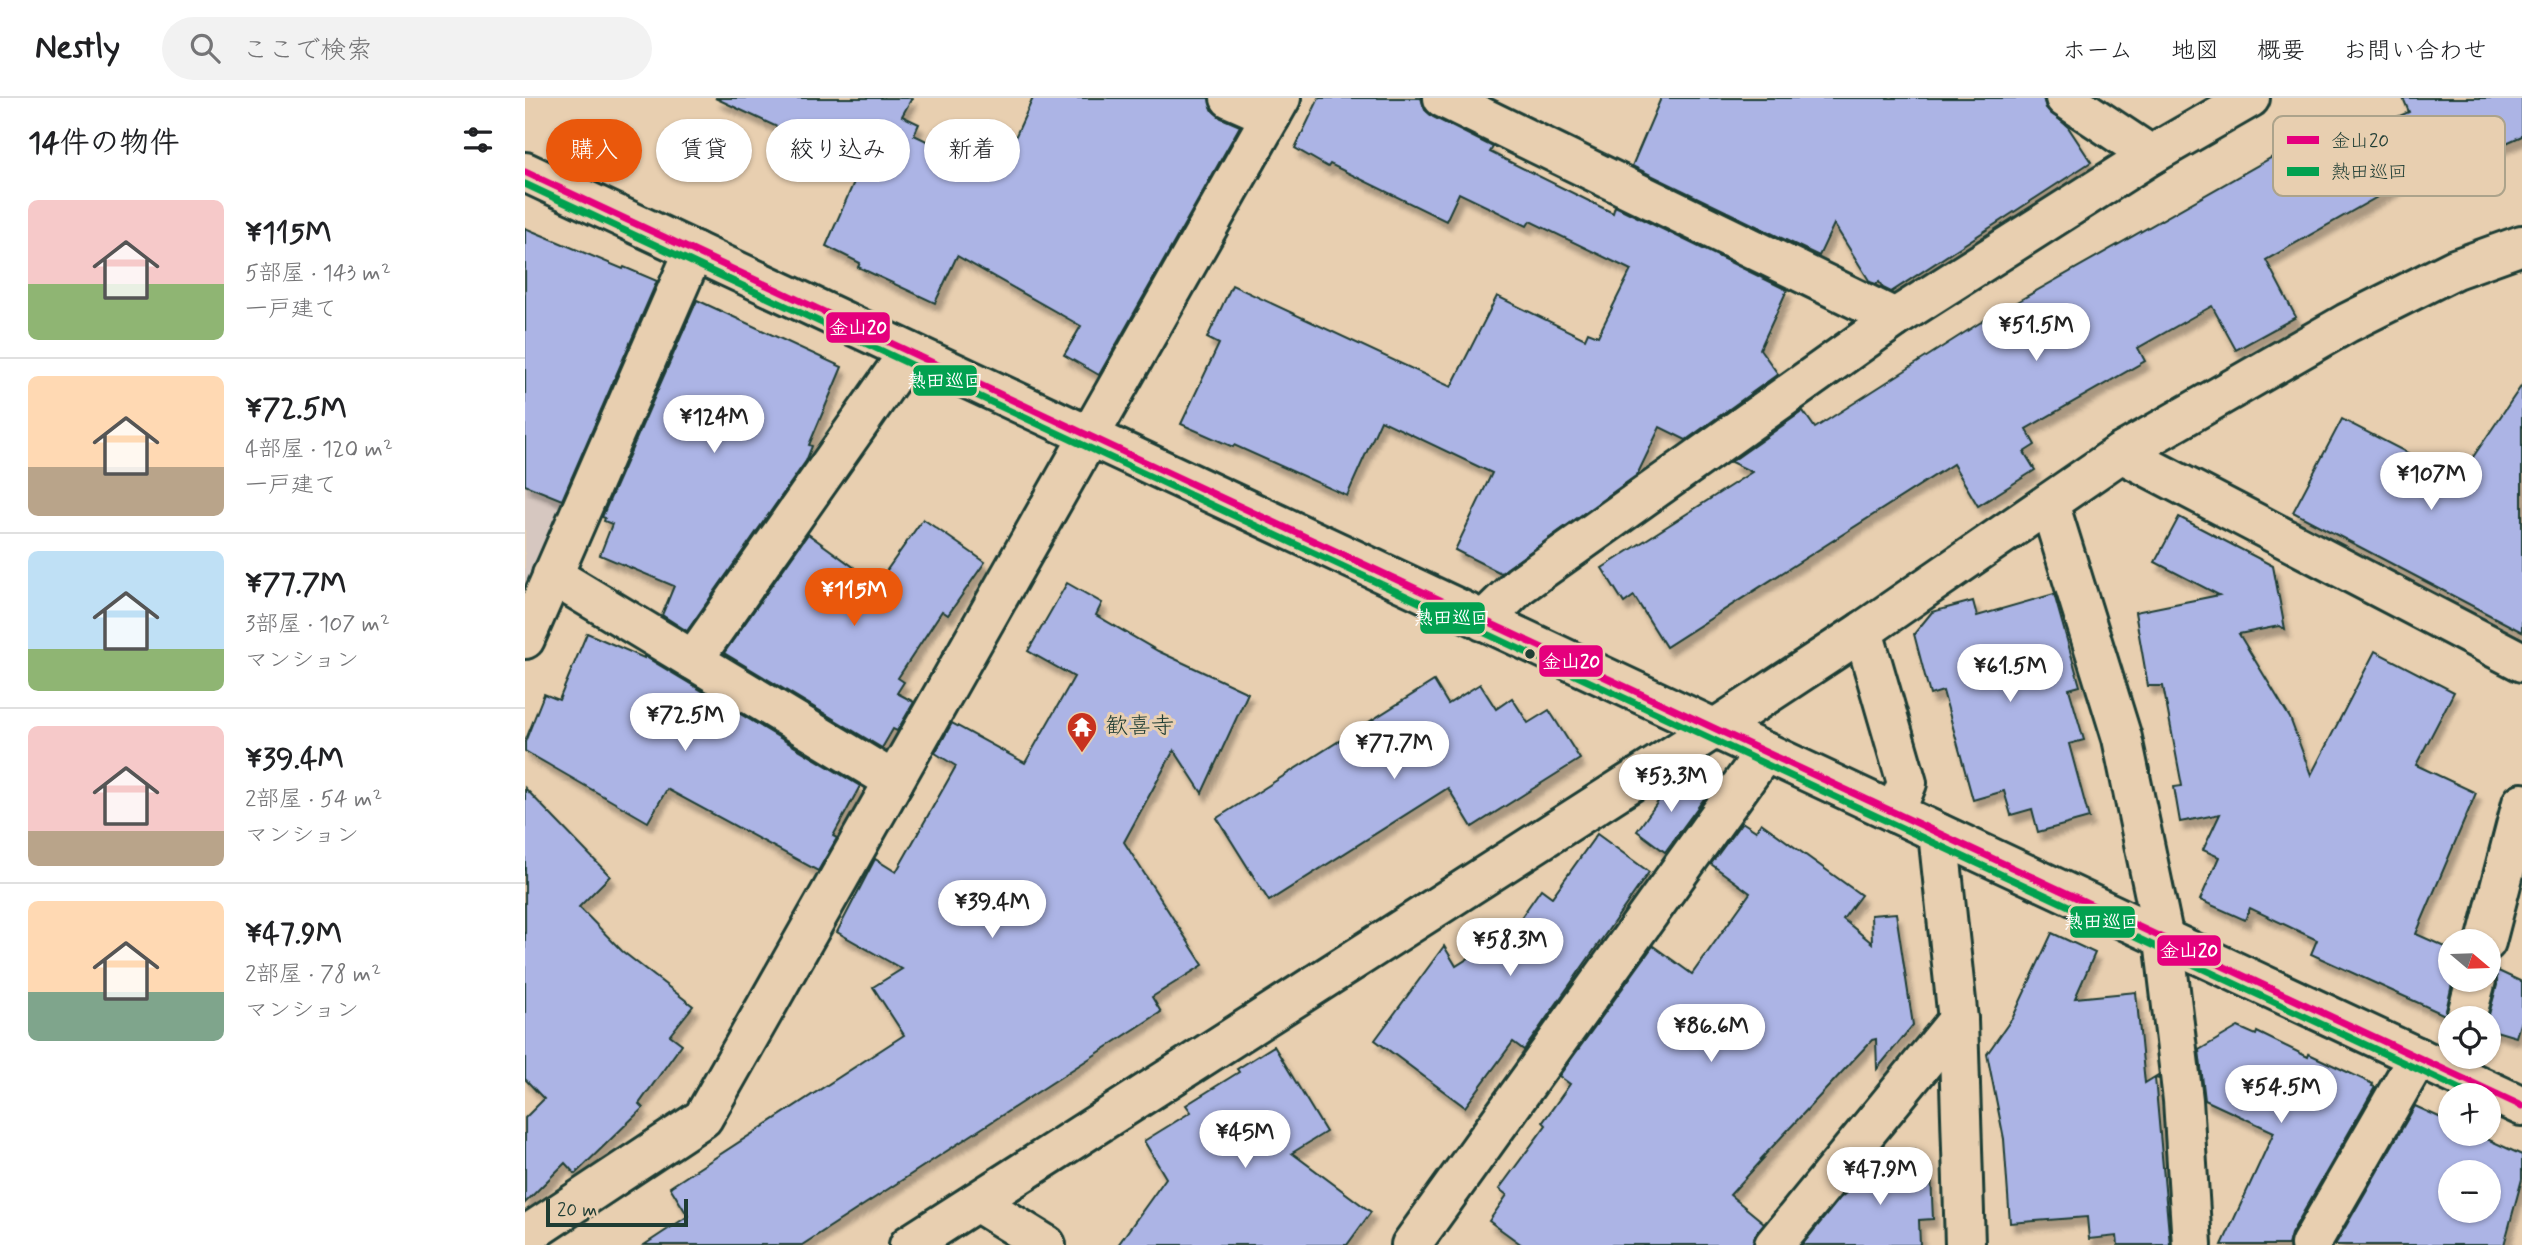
<!DOCTYPE html>
<html lang="ja">
<meta charset="utf-8">
<style>
body{margin:0;font-family:Mynerve,"Klee One",sans-serif;background:#f2f2f2;color:#202124;height:100vh;display:flex;flex-direction:column;font-size:26px;white-space:nowrap}
*{box-sizing:border-box;margin:0}
p{font-size:23px;color:#757577}
.icon{flex:none;width:38px;height:38px;fill:none;stroke:currentColor;stroke-width:2;stroke-linecap:round;stroke-linejoin:round}
.map{position:relative;flex:1;overflow:hidden}
.panel{display:flex;flex-direction:column;background:#fff;width:525px}
.panel>*{flex:none}
.top-card{position:absolute;left:21px;top:21px;width:665px;height:63px;display:flex;gap:14px}
.needle{width:46px;rotate:109deg}
.tools{position:absolute;left:1913px;top:831px;display:grid;gap:14px}
.tools a{display:grid;place-items:center;width:63px;height:63px;border-radius:50%;background:#fff;box-shadow:0 2px 5px #0004;font-size:35px}
.scale{position:absolute;left:21px;bottom:18px;width:142px;box-sizing:border-box;padding-left:7px;border:4px solid #1f3d34;border-top:0;font-size:19px;line-height:24px;white-space:nowrap;color:#1f3d34;-webkit-text-stroke:5px #e8cfb0;paint-order:stroke}
.price{position:absolute;translate:-50% -60px;padding:0 16px;border-radius:24px;background:#fff;color:#222;font-size:23px;line-height:46px;filter:drop-shadow(0 2px 4px #0008)}
.price::after{content:'';position:absolute;left:50%;top:42px;width:21px;height:16px;margin-left:-10px;background:inherit;clip-path:polygon(0 0,100% 0,50% 100%)}
.price.on{background:#ea580c;color:#fff}
ul{padding:0;list-style:none}
li{display:flex;align-items:center;gap:21px;height:175px;padding:0 28px}
li+li{border-top:2px solid #e0e0e0}
li span{display:grid;place-items:center;flex:none;width:196px;height:140px;border-radius:10px;color:#555}
li>.icon{margin-inline-start:auto}
span .icon{width:84px;height:84px;fill:#fffc;stroke-width:1}
li b{font-size:30px}
h2{display:flex;justify-content:space-between;align-items:center;height:84px;padding:0 28px;font-size:30px}
.pill{padding:0 24px;border-radius:32px;background:#fff;box-shadow:0 2px 5px #0004;font-size:24px;line-height:63px}
.pill.on{background:#ea580c;color:#fff}
header{display:flex;align-items:center;gap:42px;box-sizing:border-box;height:98px;padding:0 35px;background:#fff;border-bottom:2px solid #e0e0e0}
header strong{font-size:33px}
nav{display:flex;gap:38px;margin-inline-start:auto;font-size:24px}
.search{width:490px;height:63px;background:#f2f2f2;display:flex;align-items:center;gap:18px;box-sizing:border-box;padding:0 24px;border-radius:38px;color:#757577;font-size:26px}
main{display:flex;flex:1;min-height:0}
.map>svg:first-child{display:block}
.built{fill:#d6c7c0}
.building{fill:#acb4e5;stroke:#1f3d34;stroke-width:2;fill-rule:evenodd;filter:url(#shadow)}
.lines{fill:none;stroke-linecap:round;stroke-linejoin:round}
.street-casing{stroke:#1f3d34;stroke-width:44}
.secondary-casing{stroke:#1f3d34;stroke-width:44}
.street{stroke:#e8cfb0;stroke-width:38}
.secondary{stroke:#e8cfb0;stroke-width:38}
.bus-1-casing{stroke:#e8cfb0;stroke-width:12}
.bus-2-casing{stroke:#e8cfb0;stroke-width:12}
.bus-1{stroke:#e5007d;stroke-width:7}
.bus-2{stroke:#02a150;stroke-width:7}
.bus-dot{fill:#1f3d34;stroke:#e8cfb0;stroke-width:2.5}
.labels{text-anchor:middle;dominant-baseline:central;stroke-width:6;stroke-linejoin:round;paint-order:stroke}
.poi-label{font-size:23px;fill:#1f3d34;stroke:#e8cfb0;text-anchor:start}
.key{fill:#e8cfb0;stroke:#aca38b;stroke-width:2}
.key-label{font-size:19px;fill:#1f3d34}
.line-badge{stroke:#e8cfb0;stroke-width:2.5}
.badge-label{font-size:19px;text-anchor:middle;font-weight:bold;fill:#fff}
</style>
<header>
<strong>Nestly</strong>
<div class="search"><svg class="icon" aria-label="search" viewBox="0 0 24 24"><circle cx="10" cy="10" r="6"/><path d="M15 15l6 6"/></svg>ここで検索</div>
<nav><a>ホーム</a><a>地図</a><a>概要</a><a>お問い合わせ</a></nav>
</header>
<main>
<section class="panel">
<h2>14件の物件<svg class="icon" aria-label="filters" viewBox="0 0 24 24"><path d="M4 7h16M4 17h16"/><circle cx="9" cy="7" r="2"/><circle cx="15" cy="17" r="2"/></svg></h2>
<ul>
<li><span style="background:linear-gradient(#f6c9c9 60%,#8fb573 0)"><svg class="icon" aria-label="home" viewBox="0 0 24 24"><path d="M3 11l9-7 9 7M6 9v11h12V9"/></svg></span><div><b>¥115M</b><p>5部屋 · 143 m²</p><p>一戸建て</p></div></li>
<li><span style="background:linear-gradient(#ffd9b3 65%,#b9a48a 0)"><svg class="icon" aria-label="home" viewBox="0 0 24 24"><path d="M3 11l9-7 9 7M6 9v11h12V9"/></svg></span><div><b>¥72.5M</b><p>4部屋 · 120 m²</p><p>一戸建て</p></div></li>
<li><span style="background:linear-gradient(#bfe0f5 70%,#8fb573 0)"><svg class="icon" aria-label="home" viewBox="0 0 24 24"><path d="M3 11l9-7 9 7M6 9v11h12V9"/></svg></span><div><b>¥77.7M</b><p>3部屋 · 107 m²</p><p>マンション</p></div></li>
<li><span style="background:linear-gradient(#f6c9c9 75%,#b9a48a 0)"><svg class="icon" aria-label="home" viewBox="0 0 24 24"><path d="M3 11l9-7 9 7M6 9v11h12V9"/></svg></span><div><b>¥39.4M</b><p>2部屋 · 54 m²</p><p>マンション</p></div></li>
<li><span style="background:linear-gradient(#ffd9b3 65%,#7fa58c 0)"><svg class="icon" aria-label="home" viewBox="0 0 24 24"><path d="M3 11l9-7 9 7M6 9v11h12V9"/></svg></span><div><b>¥47.9M</b><p>2部屋 · 78 m²</p><p>マンション</p></div></li>
</ul>
</section>
<div class="map">
<svg width="1997" height="1147" viewBox="0 0 1997 1147">
<defs>
<filter id="shadow"><feDropShadow dx="4.5" dy="8" stdDeviation="2" flood-color="#0004"/></filter>
</defs>
<rect width="100%" height="100%" fill="#e8cfb0"/>
<filter id="ink" filterUnits="userSpaceOnUse"><feTurbulence type="fractalNoise" baseFrequency=".0143" numOctaves="2"/><feDisplacementMap in="SourceGraphic" scale="14" xChannelSelector="R" yChannelSelector="G"/><feConvolveMatrix kernelMatrix="1 2 1 2 8 2 1 2 1" color-interpolation-filters="sRGB"/></filter>
<g filter="url(#ink)">
<polygon class="built" points="0,268 82,307 0,495"/>
<g class="building">
<polygon points="190,0 387,0 377,18 394,26 389,37 473,77 508,0 684,0 688,13 696,20 715,28 574,277 539,257 556,228 432,158 410,205 333,169 335,165 301,148 336,68"/>
<polygon points="794,0 896,0 900,12 908,19 968,49 965,54 1088,115 1090,108 1262,192 1235,251 1253,276 1161,342 1135,329 1112,377 976,475 930,452 967,375 856,322 822,398 709,347 708,349 656,326 694,246 682,240 707,187 926,289 972,198 1060,241 1063,234 1073,238 1106,172 1005,123 1002,128 934,95 921,123 805,66 803,69 770,50"/>
<polygon points="1136,0 1518,0 1521,10 1543,29 1566,64 1366,194 1358,190 1354,184 1351,186 1345,184 1309,126 1294,158 1107,68"/>
<polygon points="1878,0 1997,0 1997,38 1888,86 1886,80 1741,162 1771,219 1711,252 1687,208 1613,250 1620,263 1501,331 1510,347 1499,354 1510,372 1453,408 1428,366 1141,549 1109,498 1099,505 1077,470 1227,374 1206,364 1278,313 1290,330 1453,226 1781,40 1786,49 1800,41 1804,48 1884,14"/>
<polygon points="0,130 98,171 99,169 132,183 37,402 0,387"/>
<polygon points="172,202 317,269 284,347 287,348 281,363 162,533 137,517 149,488 75,457 87,426 79,423 80,420 77,419"/>
<polygon points="1997,287 1997,534 1768,414 1817,321 1933,381"/>
<polygon points="1654,419 1748,468 1760,531 1754,528 1714,536 1765,620 1786,677 1850,553 1929,594 1891,667 1951,695 1891,836 1925,851 1925,882 1928,882 1920,917 1786,856 1792,842 1725,810 1720,822 1675,802 1694,759 1678,752 1695,716 1655,724 1649,689 1657,688 1638,588 1623,588 1610,514 1694,497 1630,464"/>
<polygon points="398,421 460,464 423,517 417,513 373,580 379,584 372,595 389,604 372,633 368,631 357,650 199,555 283,436 352,486"/>
<polygon points="542,485 577,505 571,517 633,553 723,595 677,695 649,652 599,744 678,867 627,899 636,914 277,1147 119,1147 163,1118 145,1089 379,937 348,889 377,871 312,834 350,761 371,774 431,668 410,655 427,625 500,665 549,579 503,553"/>
<polygon points="1529,496 1555,588 1544,591 1559,642 1544,646 1564,720 1513,734 1507,711 1486,717 1479,693 1448,702 1418,593 1405,597 1389,536 1407,514 1448,503 1452,518"/>
<polygon points="62,535 119,560 119,558 335,688 308,738 312,740 293,773 142,691 123,724 0,653 0,644 19,596 34,602"/>
<polygon points="909,583 923,606 955,586 971,611 987,600 1003,625 1024,612 1055,661 947,729 923,690 744,803 692,720"/>
<polygon points="1155,679 1181,698 1140,754 1112,733 1147,684"/>
<polygon points="0,690 85,778 54,809 97,853 168,908 145,937 157,946 114,1006 118,1010 50,1076 40,1065 0,1105 0,1020 19,1001 0,981"/>
<polygon points="1217,724 1231,733 1236,725 1336,797 1318,821 1347,845 1346,817 1371,815 1388,927 1352,971 1351,941 1347,942 1235,1062 1238,1061 1205,1097 1239,1125 1232,1134 1228,1147 997,1147 964,1123 982,1097 974,1091 1021,1027 1018,1024 1045,986 1034,978 1128,848 1167,876 1225,795 1186,766"/>
<polygon points="1072,736 1124,774 999,952 988,944 940,1009 850,942 919,848 931,868 975,840 985,825 990,828 1016,791 1027,799"/>
<polygon points="1527,835 1570,855 1550,900 1611,894 1620,985 1633,977 1634,981 1630,980 1645,1147 1593,1147 1592,1138 1564,1141 1562,1119 1485,1125 1479,1041 1462,956 1488,919"/>
<polygon points="1969,871 1997,884 1997,919 1991,939 1964,931 1963,920 1972,887"/>
<polygon points="1713,929 1731,937 1732,934 1783,959 1784,956 1848,986 1847,988 1850,989 1766,1136 1763,1147 1697,1147 1749,1034 1680,1002 1674,952"/>
<polygon points="749,948 801,1034 767,1055 846,1114 822,1147 593,1147 641,1080 619,1043 666,1014 661,1007 714,974 712,971"/>
<path d="M1890,1008l35,16v12h26l46,21v24l-18,66h-169zM1925,1074h39v39h-39z"/>
<polygon points="1389,1051 1391,1079 1406,1078 1408,1121 1394,1122 1395,1147 1277,1147 1315,1100 1355,1067 1355,1054"/>
</g>
<g class="lines">
<g class="street-casing">
<g id="street">
<polyline points="705,0 746,18"/>
<polyline points="918,0 1370,220"/>
<polyline points="1540,0 1626,57"/>
<polyline points="1596,355 1997,564"/>
<polyline points="1524,405 1597,640 1639,841 1658,1002 1667,1147"/>
<polyline points="27,477 369,683"/>
<polyline points="958,523 995,487 1370,220 1626,57 1725,0"/>
<polyline points="1338,533 1382,685 1370,715"/>
<polyline points="0,541 169,153"/>
<polyline points="168,562 384,254"/>
<polyline points="1413,735 1433,922 1440,1147"/>
<polyline points="1961,844 1997,705"/>
<polyline points="1941,920 1951,882"/>
<polyline points="452,1104 521,1147"/>
<polyline points="0,1138 178,1020 756,0"/>
<polyline points="384,1147 1189,631 1338,533 1596,355 1822,225 1930,171 1997,147"/>
<polyline points="886,1147 1240,654"/>
<polyline points="1249,1147 1433,922"/>
<polyline points="1785,1147 1893,959"/>
</g>
</g>
<g class="secondary-casing">
<polyline id="secondary" points="0,74 1997,1008"/>
</g>
<use href="#street" class="street"/>
<use href="#secondary" class="secondary"/>
<g class="bus-1-casing">
<polyline id="bus-1" points="0,74 1997,1008"/>
</g>
<g class="bus-2-casing">
<polyline id="bus-2" points="0,86 1950,998"/>
</g>
<use href="#bus-1" class="bus-1"/>
<use href="#bus-2" class="bus-2"/>
</g>
</g>
<defs>
<g id="temple-pin" transform="scale(1.575)"><path d="M0 17L-7.5 6A9.5 9.5 0 1 1 7.5 6Z" fill="#c8321e" stroke="#e8cfb0"/><path d="M0-6L5-2H3V0L6.5 2.5H4V6H1.5V3h-3V6H-4V2.5H-6.5L-3 0V-2H-5Z" fill="#fff"/></g>
</defs>
<g fill-rule="evenodd">
<use href="#temple-pin" x="557" y="629"/>
</g>
<circle class="bus-dot" cx="1005" cy="556" r="6"/>
<g class="labels">
<g class="poi-label">
<text x="580" y="629">歓喜寺</text>
</g>
</g>
<rect x="1748" y="18" width="232" height="80" rx="10" class="key"/>
<rect x="1762" y="38" width="32" height="8" fill="#e5007d"/>
<rect x="1762" y="69" width="32" height="9" fill="#02a150"/>
<g class="key-label">
<text x="1806" y="49">金山20</text>
<text x="1806" y="80">熱田巡回</text>
</g>
<g class="line-badge">
<rect x="300" y="213" width="66" height="33" rx="7" fill="#e5007d"/>
<rect x="387" y="266" width="66" height="33" rx="7" fill="#02a150"/>
<rect x="894" y="503" width="67" height="34" rx="7" fill="#02a150"/>
<rect x="1013" y="546" width="66" height="34" rx="7" fill="#e5007d"/>
<rect x="1544" y="807" width="67" height="34" rx="7" fill="#02a150"/>
<rect x="1631" y="836" width="66" height="33" rx="7" fill="#e5007d"/>
</g>
<g class="badge-label">
<text x="333" y="236">金山20</text>
<text x="420" y="289">熱田巡回</text>
<text x="927" y="526">熱田巡回</text>
<text x="1046" y="570">金山20</text>
<text x="1577" y="830">熱田巡回</text>
<text x="1664" y="859">金山20</text>
</g>
</svg>
<div class="tools">
<a><svg class="needle" viewBox="-14 -14 28 28"><path d="M0-13l5 13h-10z" fill="#e53935"/><path d="M0 13l5-13h-10z" fill="#757577"/></svg></a>
<a><svg class="icon" aria-label="locate" viewBox="0 0 24 24"><circle cx="12" cy="12" r="6"/><path d="M12 2v4M12 18v4M2 12h4M18 12h4"/></svg></a>
<a>+</a>
<a>−</a>
</div>
<div class="scale">20 m</div>
<b class="price" style="left:1511px;top:265px">¥51.5M</b>
<b class="price" style="left:189px;top:357px">¥124M</b>
<b class="price" style="left:1906px;top:414px">¥107M</b>
<b class="price on" style="left:329px;top:530px">¥115M</b>
<b class="price" style="left:1485px;top:606px">¥61.5M</b>
<b class="price" style="left:160px;top:655px">¥72.5M</b>
<b class="price" style="left:869px;top:683px">¥77.7M</b>
<b class="price" style="left:1146px;top:716px">¥53.3M</b>
<b class="price" style="left:467px;top:842px">¥39.4M</b>
<b class="price" style="left:985px;top:880px">¥58.3M</b>
<b class="price" style="left:1186px;top:966px">¥86.6M</b>
<b class="price" style="left:1756px;top:1027px">¥54.5M</b>
<b class="price" style="left:720px;top:1072px">¥45M</b>
<b class="price" style="left:1355px;top:1109px">¥47.9M</b>
<div class="top-card">
<a class="pill on">購入</a>
<a class="pill">賃貸</a>
<a class="pill">絞り込み</a>
<a class="pill">新着</a>
</div>
</div>
</main>
